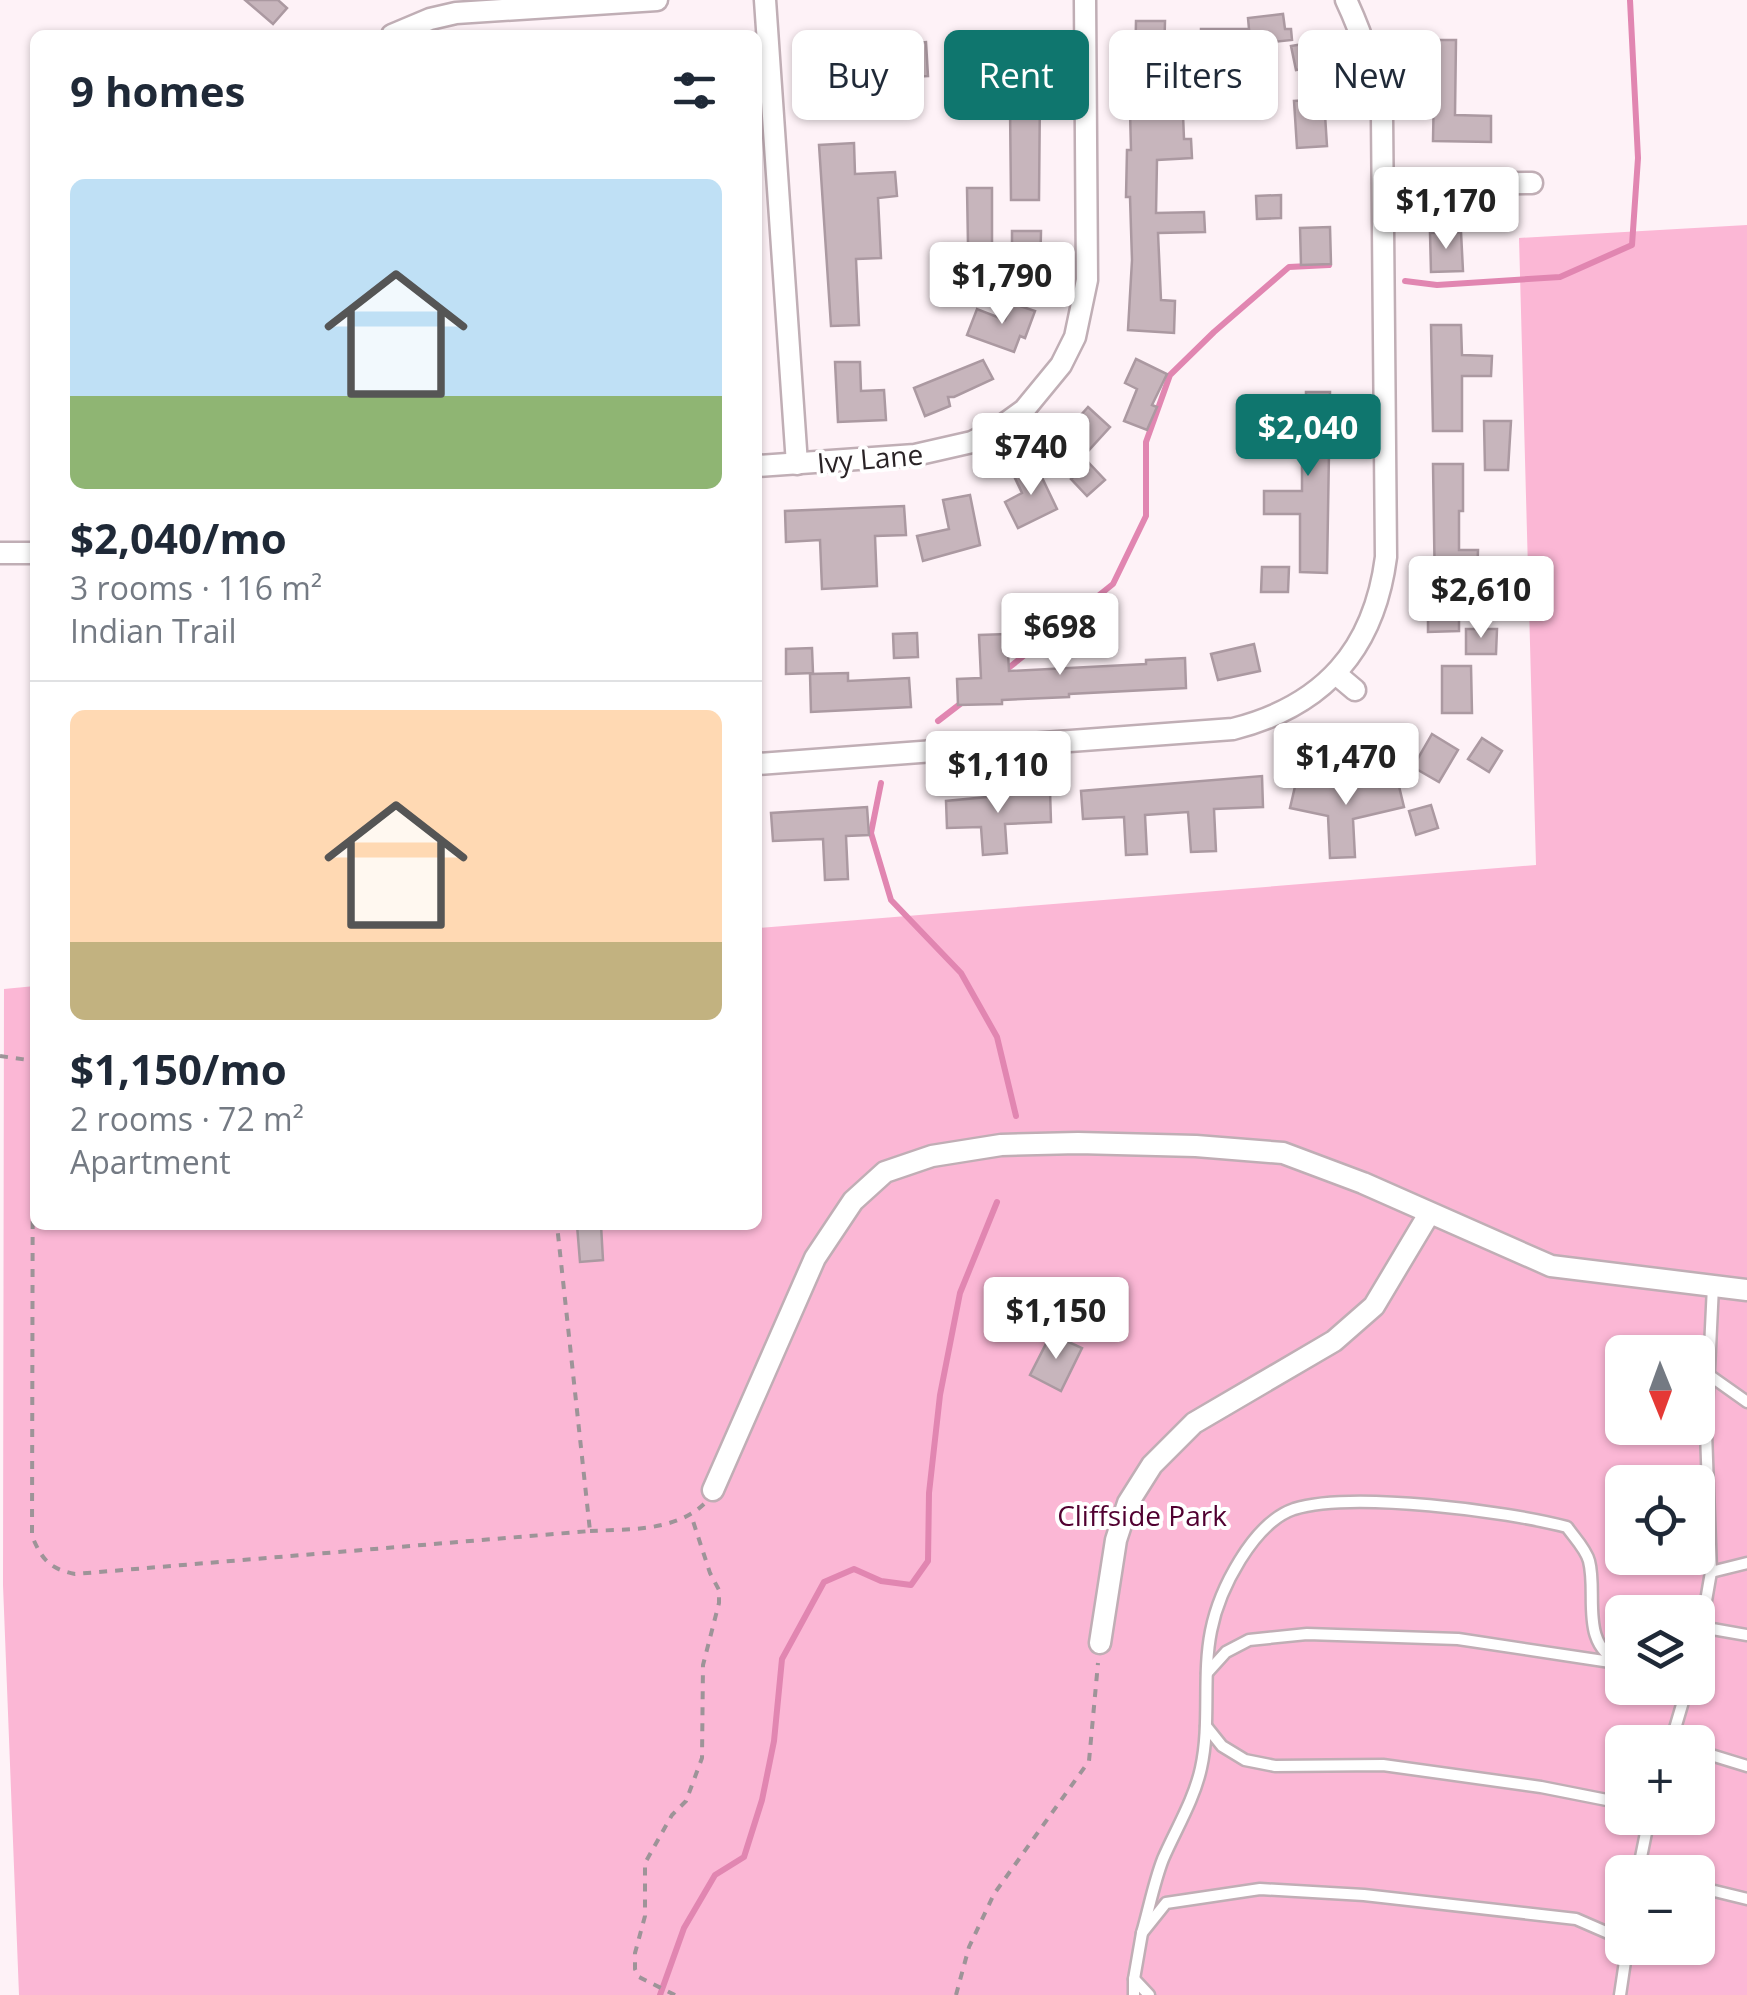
<!DOCTYPE html>
<meta charset="utf-8">
<style>
body{margin:0;font-family:"Open Sans",sans-serif;background:#f6f6f7;color:#1f2937;height:100vh;display:flex;flex-direction:column;font-size:38px;white-space:nowrap}
*{box-sizing:border-box;margin:0}
p{font-size:32px;color:#747a83}
.icon{flex:none;width:55px;height:55px;fill:none;stroke:currentColor;stroke-width:2;stroke-linecap:round;stroke-linejoin:round}
.map{position:relative;flex:1;overflow:hidden}
.side{position:absolute;left:30px;top:30px;width:732px;height:1200px;display:flex;flex-direction:column;background:#fff;border-radius:15px;box-shadow:0 2px 8px #0004}
.side>*{flex:none}
.hud{position:absolute;left:792px;top:30px;width:802px;height:90px;display:flex;gap:20px}
.needle{width:65px;rotate:179deg}
.buttons{position:absolute;left:1605px;top:1335px;display:grid;gap:20px}
.buttons a{display:grid;place-items:center;width:110px;height:110px;border-radius:15px;background:#fff;box-shadow:0 2px 8px #0004;font-size:50px}
.price{position:absolute;translate:-50% -85px;padding:0 22px;border-radius:10px;background:#fff;color:#222;font-size:32px;line-height:65px;filter:drop-shadow(0 2px 5px #0008)}
.price::after{content:'';position:absolute;left:50%;top:60px;width:30px;height:22px;margin-left:-15px;background:inherit;clip-path:polygon(0 0,100% 0,50% 100%)}
.price.current{background:#0f766e;color:#fff}
ul{padding:0;list-style:none}
li{display:grid;align-content:center;gap:20px;height:530px;padding:0 40px}
li+li{border-top:2px solid #e0e1e3}
li span{display:grid;place-items:center;height:310px;border-radius:15px;color:#555}
li>.icon{margin-inline-start:auto}
span .icon{width:180px;height:180px;fill:#fffc;stroke-width:1}
li b{font-size:42px}
h2{display:flex;justify-content:space-between;align-items:center;height:120px;padding:0 40px;font-size:42px}
.tag{padding:0 35px;border-radius:15px;background:#fff;box-shadow:0 2px 8px #0004;font-size:35px;line-height:90px}
.tag.current{background:#0f766e;color:#fff}
.map>svg:first-child{display:block}
.green{fill:#fbb7d5;fill-rule:evenodd}
.lines{fill:none;stroke-linecap:round;stroke-linejoin:round}
.stream{stroke:#e186b1;stroke-width:6}
.building{fill:#c7b5bc;stroke:#ab99a1;stroke-width:2.5}
.lane-casing{stroke:#c0aeb5;stroke-width:15}
.street-casing{stroke:#c0aeb5;stroke-width:25}
.path{stroke:#9d9498;stroke-width:4;stroke-dasharray:8 8;stroke-linecap:butt}
.lane{stroke:#fff;stroke-width:10}
.street{stroke:#fff;stroke-width:20}
.labels{text-anchor:middle;dominant-baseline:central;stroke-width:8;stroke-linejoin:round;paint-order:stroke}
.street-label{font-size:28px;fill:#2a2326;stroke:#fff}
.park-label{font-size:28px;fill:#510030;stroke:#fff}
</style>
<div class="map">
<svg width="1747" height="1995" viewBox="0 0 1747 1995">
<rect width="100%" height="100%" fill="#fef2f7"/>
<path class="green" d="M1747,225v1770h-1728l-16,-410 1,-596 31,-3v239h723v-297l778,-63 -17,-627zM1622,1352h76v76h-76zM1622,1482h76v76h-76zM1622,1612h76v76h-76zM1622,1742h76v76h-76zM1622,1872h76v76h-76z"/>
<g class="lines">
<g class="stream">
<polyline points="1405,281 1437,285 1560,277 1632,245 1638,158 1630,0"/>
<polyline points="1006,670 1113,584 1146,516 1146,442 1170,375 1214,332 1289,267 1329,265"/>
<polyline points="938,721 964,701"/>
<polyline points="881,783 871,833 891,900 961,973 997,1037 1016,1116"/>
<polyline points="660,1995 684,1928 715,1875 744,1857 762,1800 774,1741 782,1659 824,1582 854,1569 881,1581 911,1585 928,1561 929,1493 940,1395 960,1293 997,1202"/>
</g>
</g>
<g class="building">
<polygon points="245,0 278,0 287,8 273,24"/>
<polygon points="1283,14 1285,29 1291,29 1292,40 1225,47 1225,58 1201,58 1201,29 1249,29 1248,18"/>
<polygon points="1136,21 1165,21 1164,57 1152,56 1153,92 1182,90 1184,139 1191,139 1192,158 1157,160 1156,213 1204,212 1205,232 1158,233 1161,300 1175,301 1174,333 1128,330 1132,260 1130,197 1126,197 1127,150 1131,150 1129,73 1135,72"/>
<polygon points="1030,34 1033,91 1040,90 1039,200 1011,200 1010,106 968,107 968,82 995,82 992,36"/>
<polygon points="1428,40 1456,40 1455,115 1491,116 1491,142 1433,141 1434,87 1428,87"/>
<polygon points="926,42 928,76 887,78 885,52 903,51 903,44"/>
<polygon points="1315,42 1320,66 1296,70 1291,46"/>
<polygon points="853,48 854,73 818,74 817,49"/>
<polygon points="818,84 820,106 797,108 796,85"/>
<polygon points="890,86 891,113 871,114 870,87"/>
<polygon points="1324,99 1327,146 1297,148 1294,101"/>
<polygon points="854,143 855,174 895,172 897,196 878,198 881,258 856,259 859,325 831,326 819,145"/>
<polygon points="967,188 992,188 992,244 968,244"/>
<polygon points="1281,195 1281,218 1257,219 1256,196"/>
<polygon points="1330,227 1331,264 1301,265 1300,228"/>
<polygon points="1012,231 1041,231 1040,277 1012,277"/>
<polygon points="1461,232 1463,271 1431,272 1430,233"/>
<polygon points="1011,303 1035,311 1025,338 1020,336 1014,352 967,335 977,309 1005,320"/>
<polygon points="1431,325 1461,325 1462,355 1492,356 1491,376 1462,376 1462,431 1433,431"/>
<polygon points="1136,359 1167,374 1152,405 1157,407 1147,430 1124,421 1137,389 1125,383"/>
<polygon points="983,360 993,379 954,397 948,397 950,406 925,416 914,388"/>
<polygon points="835,362 860,362 861,391 884,390 886,420 838,422"/>
<polygon points="1306,392 1330,392 1327,573 1300,572 1300,514 1264,514 1264,491 1302,491 1302,440 1276,440 1276,410 1306,410"/>
<polygon points="1088,407 1110,427 1080,460 1058,441"/>
<polygon points="1484,421 1511,421 1508,470 1485,470"/>
<polygon points="1089,463 1105,480 1087,496 1071,479"/>
<polygon points="1433,464 1463,464 1463,511 1459,511 1459,550 1478,550 1477,580 1459,580 1459,631 1428,632 1428,595 1435,595"/>
<polygon points="1036,465 1057,509 1018,528 1005,502 1022,493 1014,476"/>
<polygon points="970,495 980,545 923,561 917,536 949,529 943,500"/>
<polygon points="904,506 906,535 875,536 877,586 822,589 820,540 786,542 785,511"/>
<polygon points="1262,567 1289,567 1288,592 1261,592"/>
<polygon points="1466,629 1497,629 1496,654 1466,654"/>
<polygon points="917,633 918,657 894,658 893,634"/>
<polygon points="1007,634 1009,671 1146,664 1146,660 1185,658 1186,688 1069,694 1069,697 1002,700 1002,704 958,705 957,679 981,678 979,635"/>
<polygon points="1254,644 1260,671 1218,680 1211,654"/>
<polygon points="812,648 813,673 786,674 786,649"/>
<polygon points="1442,666 1471,666 1472,713 1442,713"/>
<polygon points="848,673 848,681 909,678 911,707 811,712 810,674"/>
<polygon points="1432,734 1458,750 1439,782 1413,767"/>
<polygon points="1482,738 1502,751 1489,772 1468,759"/>
<polygon points="1262,776 1263,807 1214,809 1216,851 1191,852 1188,812 1145,815 1147,854 1126,855 1124,817 1083,819 1081,791"/>
<polygon points="1297,778 1348,789 1397,778 1404,807 1353,819 1355,857 1330,858 1328,816 1290,808"/>
<polygon points="1050,791 1051,822 1005,824 1007,853 983,855 981,827 947,828 946,801"/>
<polygon points="1431,805 1438,828 1416,835 1409,811"/>
<polygon points="867,807 869,835 846,836 848,879 825,880 823,839 773,841 771,813"/>
<polygon points="577,1225 601,1225 603,1260 580,1262"/>
<polygon points="1051,1334 1082,1348 1061,1391 1030,1375"/>
</g>
<g class="lines">
<g class="lane-casing">
<g id="lane">
<polyline points="1709,1375 1747,1402"/>
<polyline points="1711,1572 1747,1563"/>
<polyline points="1701,1627 1747,1635"/>
<polyline points="1698,1647 1711,1572 1706,1432 1713,1286"/>
<polyline points="1207,1673 1226,1652 1249,1640 1307,1634 1458,1639 1617,1663"/>
<polyline points="1206,1726 1222,1746 1245,1760 1275,1766 1383,1765 1541,1787 1622,1803"/>
<polyline points="1671,1742 1687,1688"/>
<polyline points="1698,1751 1747,1766"/>
<polyline points="1638,1872 1649,1818"/>
<polyline points="1698,1887 1747,1899"/>
<path d="M1142,1933c7,-24 12,-51 21,-74 13,-30 31,-59 38,-91 10,-45 1,-92 10,-137 8,-41 42,-108 83,-122 57,-18 213,2 273,18 6,9 19,22 22,34 9,34 -11,83 33,103"/>
<polyline points="1134,1979 1142,1933 1166,1903 1260,1889 1364,1895 1576,1919 1622,1939"/>
<polyline points="1134,1995 1134,1979 1149,1995"/>
<polyline points="1620,1995 1627,1948"/>
</g>
</g>
<g class="street-casing">
<g id="street">
<polyline points="765,0 797,464"/>
<polyline points="392,35 430,19 456,13 657,0"/>
<polyline points="1384,185 1532,183"/>
<polyline points="758,466 915,455 972,442 999,428 1024,410 1061,365 1075,337 1087,280 1085,0"/>
<polyline points="0,553 35,553"/>
<polyline points="1336,674 1355,690"/>
<path d="M758,764l475,-35c91,-23 141,-79 153,-172l-4,-441c-7,-41 -18,-78 -36,-116"/>
<polyline points="713,1490 815,1258 853,1201 885,1172 932,1156 1001,1145 1078,1143 1196,1146 1283,1153 1363,1183 1551,1266 1747,1290"/>
<polyline points="1100,1643 1116,1540 1128,1503 1152,1465 1194,1423 1334,1341 1374,1306 1429,1214"/>
</g>
</g>
<g class="path">
<polyline points="0,1056 35,1061"/>
<path d="M33,1061l-1,475c10,24 18,33 43,38l515,-43 -33,-306"/>
<path d="M590,1531c38,-2 84,1 114,-27"/>
<polyline points="675,1995 639,1977 635,1969 635,1953 645,1916 645,1863 672,1815 686,1801 702,1758 703,1665 719,1603 719,1590 710,1573 691,1515"/>
<polyline points="956,1995 969,1947 994,1894 1089,1761 1098,1663"/>
</g>
<use href="#lane" class="lane"/>
<use href="#street" class="street"/>
</g>
<g class="labels">
<g class="street-label">
<text transform="translate(870 458) rotate(-5)">Ivy Lane</text>
</g>
<g class="park-label">
<text x="1142" y="1515">Cliffside Park</text>
</g>
</g>
</svg>
<div class="buttons">
<a><svg class="needle" viewBox="-14 -14 28 28"><path d="M0-13l5 13h-10z" fill="#e53935"/><path d="M0 13l5-13h-10z" fill="#747a83"/></svg></a>
<a><svg class="icon" aria-label="locate" viewBox="0 0 24 24"><circle cx="12" cy="12" r="6"/><path d="M12 2v4M12 18v4M2 12h4M18 12h4"/></svg></a>
<a><svg class="icon" aria-label="layers" viewBox="0 0 24 24"><path d="M12 4l9 5-9 5-9-5zM3 14l9 5 9-5"/></svg></a>
<a>+</a>
<a>−</a>
</div>
<b class="price" style="left:1446px;top:252px">$1,170</b>
<b class="price" style="left:1002px;top:327px">$1,790</b>
<b class="price current" style="left:1308px;top:479px">$2,040</b>
<b class="price" style="left:1031px;top:498px">$740</b>
<b class="price" style="left:1481px;top:641px">$2,610</b>
<b class="price" style="left:1060px;top:678px">$698</b>
<b class="price" style="left:1346px;top:808px">$1,470</b>
<b class="price" style="left:998px;top:816px">$1,110</b>
<b class="price" style="left:1056px;top:1362px">$1,150</b>
<div class="hud">
<a class="tag">Buy</a>
<a class="tag current">Rent</a>
<a class="tag">Filters</a>
<a class="tag">New</a>
</div>
<section class="side">
<h2>9 homes<svg class="icon" aria-label="filters" viewBox="0 0 24 24"><path d="M4 7h16M4 17h16"/><circle cx="9" cy="7" r="2"/><circle cx="15" cy="17" r="2"/></svg></h2>
<ul>
<li><span style="background:linear-gradient(#bfe0f5 70%,#8fb573 0)"><svg class="icon" aria-label="home" viewBox="0 0 24 24"><path d="M3 11l9-7 9 7M6 9v11h12V9"/></svg></span><div><b>$2,040/mo</b><p>3 rooms · 116 m²</p><p>Indian Trail</p></div></li>
<li><span style="background:linear-gradient(#ffd9b3 75%,#c2b280 0)"><svg class="icon" aria-label="home" viewBox="0 0 24 24"><path d="M3 11l9-7 9 7M6 9v11h12V9"/></svg></span><div><b>$1,150/mo</b><p>2 rooms · 72 m²</p><p>Apartment</p></div></li>
</ul>
</section>
</div>
